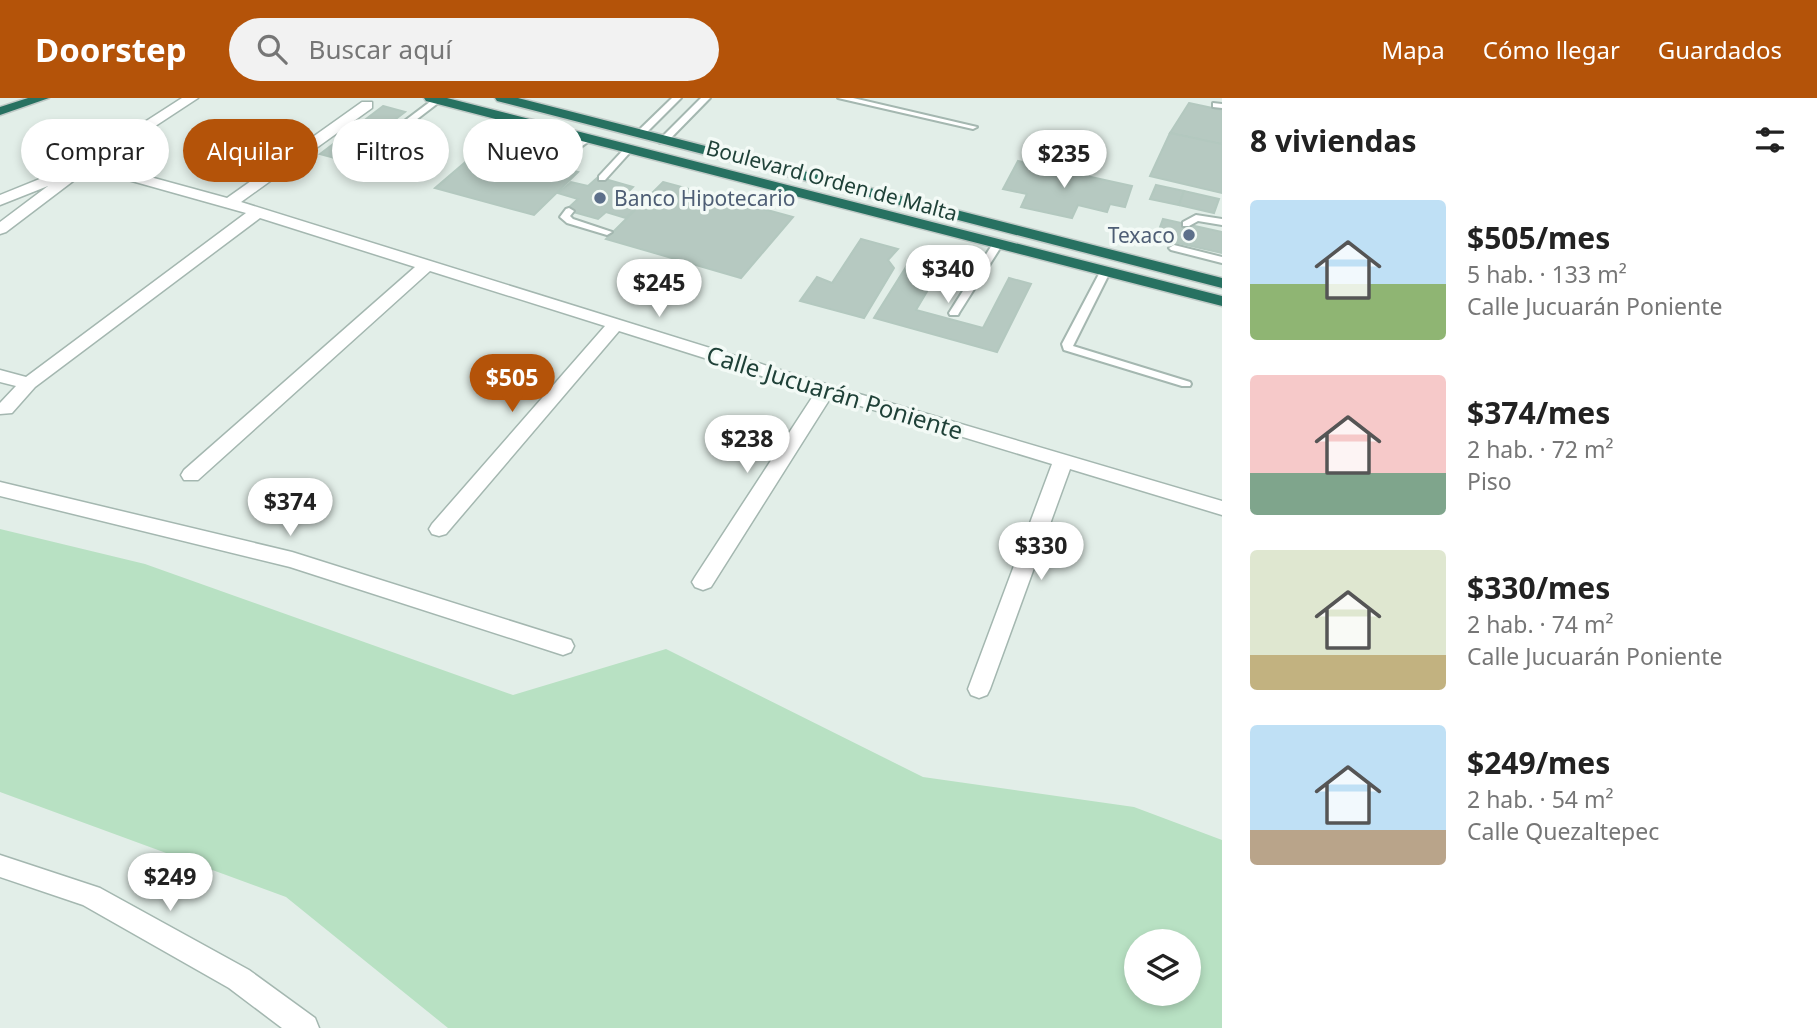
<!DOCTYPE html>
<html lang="es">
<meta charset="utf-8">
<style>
body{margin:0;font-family:"Noto Sans",sans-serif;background:#f2f2f2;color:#222;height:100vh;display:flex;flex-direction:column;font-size:26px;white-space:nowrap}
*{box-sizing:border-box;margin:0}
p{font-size:23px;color:#767676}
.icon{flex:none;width:38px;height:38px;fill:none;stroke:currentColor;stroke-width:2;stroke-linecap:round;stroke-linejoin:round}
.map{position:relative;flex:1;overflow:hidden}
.side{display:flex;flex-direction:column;background:#fff;width:595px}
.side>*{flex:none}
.hud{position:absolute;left:21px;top:21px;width:665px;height:63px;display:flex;gap:14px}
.controls{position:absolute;left:1124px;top:831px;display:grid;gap:14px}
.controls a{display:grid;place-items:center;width:77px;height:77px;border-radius:50%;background:#fff;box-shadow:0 4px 10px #0003;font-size:35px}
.price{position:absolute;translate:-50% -60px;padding:0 16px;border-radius:24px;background:#fff;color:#222;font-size:23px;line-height:46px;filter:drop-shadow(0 2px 4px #0008)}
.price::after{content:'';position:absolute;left:50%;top:42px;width:21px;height:16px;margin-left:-10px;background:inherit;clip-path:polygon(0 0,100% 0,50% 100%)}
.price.active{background:#b45309;color:#fff}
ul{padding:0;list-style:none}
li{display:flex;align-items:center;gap:21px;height:175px;padding:0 28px}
li span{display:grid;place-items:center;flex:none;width:196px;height:140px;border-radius:7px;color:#555}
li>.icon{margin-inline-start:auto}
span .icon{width:84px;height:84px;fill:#fffc;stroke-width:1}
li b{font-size:30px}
h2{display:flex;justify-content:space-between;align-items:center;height:84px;padding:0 28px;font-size:30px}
.chip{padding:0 24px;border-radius:32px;background:#fff;box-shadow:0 4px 10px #0003;font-size:24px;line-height:63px}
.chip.active{background:#b45309;color:#fff}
header{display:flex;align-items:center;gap:42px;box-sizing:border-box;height:98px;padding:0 35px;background:#b45309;color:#fff}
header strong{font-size:33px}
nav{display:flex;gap:38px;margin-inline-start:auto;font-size:24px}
.search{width:490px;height:63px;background:#f2f2f2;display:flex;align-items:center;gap:18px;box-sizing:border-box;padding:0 24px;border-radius:38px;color:#767676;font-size:26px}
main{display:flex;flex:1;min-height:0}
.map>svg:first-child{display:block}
.green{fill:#b8e1c3;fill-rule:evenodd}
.building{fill:#b6c9c1;stroke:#b3c8bf;stroke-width:2}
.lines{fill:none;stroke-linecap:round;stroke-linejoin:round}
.lane-casing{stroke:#a4b7b0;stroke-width:4}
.street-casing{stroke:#a4b7b0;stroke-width:3}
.highway-casing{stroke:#c0cac7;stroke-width:3}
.lane{fill:#fff;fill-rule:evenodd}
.street{fill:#fff;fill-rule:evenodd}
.highway{fill:#277161;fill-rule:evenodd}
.service-dot{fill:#5c6f8a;stroke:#f3faf6;stroke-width:2.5}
.labels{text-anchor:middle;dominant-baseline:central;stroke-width:7;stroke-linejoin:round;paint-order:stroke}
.far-street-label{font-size:21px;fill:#1f4138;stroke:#f3faf6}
.far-service-label{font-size:21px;fill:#4e5e75;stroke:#f3faf6;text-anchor:start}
.street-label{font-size:24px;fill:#1f4138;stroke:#f3faf6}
</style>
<header>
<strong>Doorstep</strong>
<div class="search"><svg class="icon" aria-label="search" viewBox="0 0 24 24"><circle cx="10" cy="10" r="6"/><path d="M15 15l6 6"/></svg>Buscar aquí</div>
<nav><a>Mapa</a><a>Cómo llegar</a><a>Guardados</a></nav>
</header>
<main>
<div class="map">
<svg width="1222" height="930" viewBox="0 0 1222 930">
<rect width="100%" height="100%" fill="#e2eee8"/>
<path class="green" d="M0,431l145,35 368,131 153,-46 257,128 211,30 88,33v188h-774l-162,-131 -286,-105zM1136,844h52v52h-52z"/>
<g class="building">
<polygon points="1189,5 1222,12 1222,46 1170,35"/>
<polygon points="383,8 405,14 342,62 320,56"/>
<polygon points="1170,35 1222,46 1222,95 1150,78"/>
<polygon points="491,42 567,62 559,69 578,74 534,117 435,90"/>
<polygon points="1018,63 1132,88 1125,109 1110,106 1107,114 1078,107 1072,120 1021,109 1027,96 1003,91"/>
<polygon points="598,79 633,89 623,99 641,105 626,120 606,114 598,121 566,112 578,101 558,95 571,84 588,88"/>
<polygon points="663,84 793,119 741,180 606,141"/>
<polygon points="1156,87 1184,93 1179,107 1150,101"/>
<polygon points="1184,93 1219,101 1214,115 1179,107"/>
<polygon points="1163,121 1222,134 1222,155 1156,140"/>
<polygon points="861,141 898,151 888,162 894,170 864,220 800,203 817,179 832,185"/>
<polygon points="916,153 962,164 957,174 941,170 916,212 983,230 1009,180 1031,186 997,254 874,220"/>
</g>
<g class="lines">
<g class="lane-casing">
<g id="lane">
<polygon points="435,0 442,2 360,65 354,65 354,61"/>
<polygon points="672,0 681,0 643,38 637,38 637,34"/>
<polygon points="701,0 710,0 666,45 660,45 660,41"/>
<polygon points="838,0 853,0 977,29 973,31"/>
<polygon points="1213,5 1222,6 1222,10 1213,9"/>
<polygon points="515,37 567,52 585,39 592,41 568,58 512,42 511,40"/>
<polygon points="626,49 633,51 605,82 599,82 599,78"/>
<polygon points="569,110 574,113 570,118 573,121 612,134 607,137 567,125 560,119 566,111"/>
<polygon points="1196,117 1222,121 1222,127 1198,123 1189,128 1183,128 1183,124"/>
<polygon points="997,144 1002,147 959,215 958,217 950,217 949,215 992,147"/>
<polygon points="1174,147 1222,159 1222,165 1171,152 1169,150"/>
<polygon points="1105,171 1110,174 1073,248 1190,284 1191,286 1190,288 1182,288 1064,252 1062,246 1100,174"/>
</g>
</g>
<g class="street-casing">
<g id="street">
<polygon points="182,0 198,0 99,65 227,100 362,4 372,4 372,10 241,104 832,288 1222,403 1222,417 1070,371 990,591 987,597 979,600 971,597 968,591 1052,366 831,299 711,489 703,492 695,489 692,484 695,479 815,295 619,233 446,436 439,438 432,436 429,431 432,426 605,228 430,173 198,382 184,382 181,377 184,372 415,169 260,120 35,289 12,315 0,316 0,305 16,288 0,284 0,272 26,279 246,115 89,71 6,134 0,136 0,124 48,88 0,107 0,97 57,74 67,74"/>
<polygon points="0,384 292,454 571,542 574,548 571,554 563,557 290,469 0,398"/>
<polygon points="0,757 100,790 249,872 315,920 319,930 282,930 229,890 83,807 0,779"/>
</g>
</g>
<g class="highway-casing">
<g id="highway">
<polygon points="28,0 49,0 0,17 0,9"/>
<polygon points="424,0 447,0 1222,198 1222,208 426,3"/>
<polygon points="495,0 518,0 1222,180 1222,190 497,3"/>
</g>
</g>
<use href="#lane" class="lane"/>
<use href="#street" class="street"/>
<use href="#highway" class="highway"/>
</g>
<g class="service-dot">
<circle cx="600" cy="100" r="7"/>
<circle cx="1189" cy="137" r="7"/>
</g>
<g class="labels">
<g class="far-street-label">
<text transform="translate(832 82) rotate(15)">Boulevard Orden de Malta</text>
</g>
<g class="far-service-label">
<text x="614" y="100">Banco Hipotecario</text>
<text x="1175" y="137" text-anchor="end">Texaco</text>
</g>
<g class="street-label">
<text transform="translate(835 294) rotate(17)">Calle Jucuarán Poniente</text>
</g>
</g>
</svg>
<div class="controls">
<a><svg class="icon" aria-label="layers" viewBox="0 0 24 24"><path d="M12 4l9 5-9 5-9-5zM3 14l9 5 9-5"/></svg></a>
</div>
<b class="price" style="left:1064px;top:92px">$235</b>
<b class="price" style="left:948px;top:207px">$340</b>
<b class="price" style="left:659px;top:221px">$245</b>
<b class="price active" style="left:512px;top:316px">$505</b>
<b class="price" style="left:747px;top:377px">$238</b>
<b class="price" style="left:290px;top:440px">$374</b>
<b class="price" style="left:1041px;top:484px">$330</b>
<b class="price" style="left:170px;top:815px">$249</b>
<div class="hud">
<a class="chip">Comprar</a>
<a class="chip active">Alquilar</a>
<a class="chip">Filtros</a>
<a class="chip">Nuevo</a>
</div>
</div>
<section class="side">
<h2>8 viviendas<svg class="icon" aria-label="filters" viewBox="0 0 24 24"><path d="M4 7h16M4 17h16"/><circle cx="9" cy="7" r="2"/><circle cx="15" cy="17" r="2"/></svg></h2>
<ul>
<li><span style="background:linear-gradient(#bfe0f5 60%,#8fb573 0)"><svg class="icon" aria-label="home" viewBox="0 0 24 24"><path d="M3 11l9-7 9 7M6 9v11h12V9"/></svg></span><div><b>$505/mes</b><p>5 hab. · 133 m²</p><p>Calle Jucuarán Poniente</p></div></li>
<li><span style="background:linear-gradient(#f6c9c9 70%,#7fa58c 0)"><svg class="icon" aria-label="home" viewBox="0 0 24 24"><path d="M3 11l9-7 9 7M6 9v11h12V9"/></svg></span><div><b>$374/mes</b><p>2 hab. · 72 m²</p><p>Piso</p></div></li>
<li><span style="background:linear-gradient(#dfe7d0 75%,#c2b280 0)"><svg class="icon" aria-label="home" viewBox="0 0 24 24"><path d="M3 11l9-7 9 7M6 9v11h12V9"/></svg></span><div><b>$330/mes</b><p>2 hab. · 74 m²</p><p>Calle Jucuarán Poniente</p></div></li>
<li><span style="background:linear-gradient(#bfe0f5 75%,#b9a48a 0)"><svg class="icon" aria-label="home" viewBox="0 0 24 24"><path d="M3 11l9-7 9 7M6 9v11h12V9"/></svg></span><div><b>$249/mes</b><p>2 hab. · 54 m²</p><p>Calle Quezaltepec</p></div></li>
</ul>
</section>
</main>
